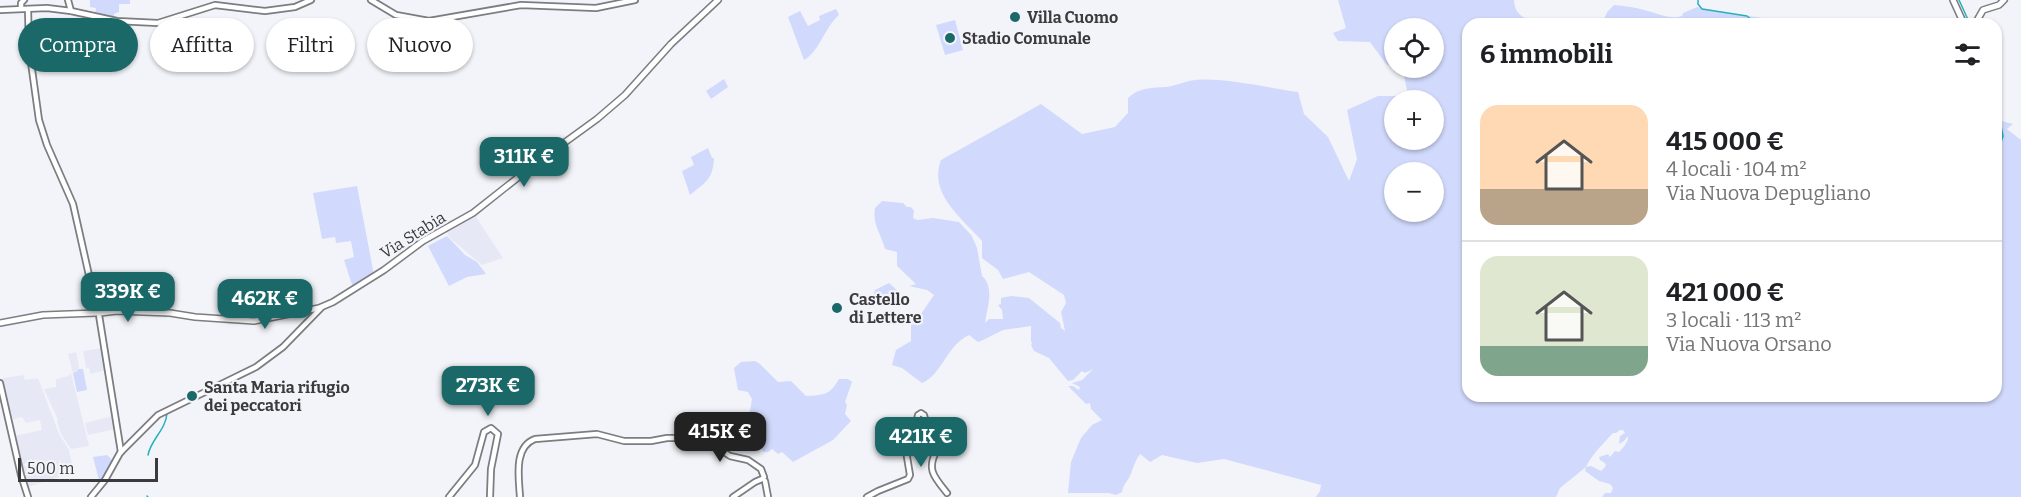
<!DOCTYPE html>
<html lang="it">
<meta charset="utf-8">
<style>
body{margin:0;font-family:Bitter,serif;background:#f6f6f6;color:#202124;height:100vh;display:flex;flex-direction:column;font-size:22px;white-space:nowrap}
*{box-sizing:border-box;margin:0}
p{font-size:20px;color:#757577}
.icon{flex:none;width:33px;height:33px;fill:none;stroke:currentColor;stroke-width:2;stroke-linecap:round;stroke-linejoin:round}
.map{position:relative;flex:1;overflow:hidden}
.sheet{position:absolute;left:1462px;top:18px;width:540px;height:384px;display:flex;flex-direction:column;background:#fff;border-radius:18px;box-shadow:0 2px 4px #0004}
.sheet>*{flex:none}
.hud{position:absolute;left:18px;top:18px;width:570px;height:54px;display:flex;gap:12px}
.tools{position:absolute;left:1384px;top:18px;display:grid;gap:12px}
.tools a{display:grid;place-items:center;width:60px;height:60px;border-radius:50%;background:#fff;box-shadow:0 2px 4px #0004;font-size:30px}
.scale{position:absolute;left:18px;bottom:15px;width:140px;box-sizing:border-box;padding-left:6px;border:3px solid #3b3b3d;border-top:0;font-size:16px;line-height:21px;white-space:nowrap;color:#3b3b3d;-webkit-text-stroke:4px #f3f4f9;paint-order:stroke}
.price{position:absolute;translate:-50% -51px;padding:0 14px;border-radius:12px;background:#1b6869;color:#fff;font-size:20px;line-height:39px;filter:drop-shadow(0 2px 3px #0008)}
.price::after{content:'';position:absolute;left:50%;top:36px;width:18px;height:14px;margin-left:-9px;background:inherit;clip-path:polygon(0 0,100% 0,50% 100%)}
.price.selected{background:#222;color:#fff}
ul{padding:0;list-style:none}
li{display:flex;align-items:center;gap:18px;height:150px;padding:0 18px}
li+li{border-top:2px solid #e0e0e0}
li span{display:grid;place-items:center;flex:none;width:168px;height:120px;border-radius:18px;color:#555}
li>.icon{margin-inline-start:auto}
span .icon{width:72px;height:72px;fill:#fffc;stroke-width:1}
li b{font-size:26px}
h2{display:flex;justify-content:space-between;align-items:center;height:72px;padding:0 18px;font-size:26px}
.chip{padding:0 21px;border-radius:27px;background:#fff;box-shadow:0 2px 4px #0004;font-size:21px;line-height:54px}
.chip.selected{background:#1b6869;color:#fff}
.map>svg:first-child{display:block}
.built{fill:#e6e9f5}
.green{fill:#d1dafc;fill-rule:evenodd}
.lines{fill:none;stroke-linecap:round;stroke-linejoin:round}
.stream{stroke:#24b2ba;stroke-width:1.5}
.tertiary-casing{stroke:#7c7d81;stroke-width:8}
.secondary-casing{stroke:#7c7d81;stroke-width:8}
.tertiary{stroke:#fff;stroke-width:4.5}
.secondary{stroke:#fff;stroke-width:5}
.poi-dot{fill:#1b6869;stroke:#f3f4f9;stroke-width:2}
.labels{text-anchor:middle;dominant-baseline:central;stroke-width:4.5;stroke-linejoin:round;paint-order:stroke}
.poi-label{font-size:16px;font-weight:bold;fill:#3b3b3d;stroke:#f3f4f9;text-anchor:start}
.street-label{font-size:16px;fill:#3b3b3d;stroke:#f3f4f9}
</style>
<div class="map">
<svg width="2021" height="497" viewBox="0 0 2021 497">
<rect width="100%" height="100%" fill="#f3f4f9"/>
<g class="built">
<polygon points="474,214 503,258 482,265 450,238 446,231"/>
<polygon points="102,348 106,370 90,374 89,367 86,368 83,351"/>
<polygon points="76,352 79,366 78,371 73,373 68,354"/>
<polygon points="71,373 89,446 71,449 61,434 57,421 58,420 44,389 56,387 56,379 68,376"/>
<polygon points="23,375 25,380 38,378 59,434 69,450 74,472 28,487 26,480 24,480 14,436 42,430 40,420 26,423 22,417 13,419 11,411 8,411 7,405 9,404 9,401 6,401 1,383 4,382 3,378"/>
<polygon points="113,416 115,429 88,435 85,423"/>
</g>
<g class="green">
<polygon points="90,0 130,0 130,4 119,4 119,12 114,14 114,19 95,15 96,8 90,7"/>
<path d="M1338,0h176c1,20 17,20 35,24h-81v372h528l1,-260 4,1 -3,-17 15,4 -6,5 14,11v357h-419l3,-4h6l2,-5 -3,-4 -11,-3 -14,-10 1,-4 -26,21 -4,9h-240l4,-6 1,-6 -97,-26 -27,4 -35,-8 -12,7 -10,-8c-6,8 -7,16 -11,24 -3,5 -6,7 -7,14l-6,3 -7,-2h-41l3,-31 10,-24 11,-13 10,-5 -11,-11 -1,-6 -4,1 -18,-18h5l6,4 1,-3 -8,-4 10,-3 11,-11 -8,4 -3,-2 -9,9 -5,1 -19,-23 -15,-7 -3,-6 1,-1 -1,-3v-15l-28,4 -22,11 -3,1 -9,-7c-23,11 -27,40 -47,48l-20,-15 -10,-3 4,-15 15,-9v-22l10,-5 13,-19 -7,-5 -18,-4 7,-2 -19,-18v-14l-12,-3c-4,-16 -13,-24 -10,-41l7,-7 21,2 4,4h4l3,4 -1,7 4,2 16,-2 26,4 13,14 5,12 5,28c13,11 5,32 3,47l4,-4h14l-1,-9 -4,-5 3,-1v-6l10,-2 18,2 31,25 1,5 4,3 -4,-19 5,-9 -2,-8 -35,-23 -26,7 -5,-9 -16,-12v-17c-20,-23 -54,-47 -41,-81l100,-56 41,30 33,-7 13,-14v-15c11,-11 25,-10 39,-11 10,-2 19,-6 28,-7 28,-3 74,8 103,12l6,22 24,23 21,44 8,-22 -10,-49 31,-14h30l-4,-21 -18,-11 -16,-22 -32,-1 -5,-8 13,-5zM1395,28h39v40h-39zM1395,100h39v40h-39zM1395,172h39v40h-39zM1620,430h3l2,3 -5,3 -1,8 5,-3 4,-5c1,6 -5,12 -9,16l-4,-1 -5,6 -2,-3 -9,3 1,3 6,4 -1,3 -4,4 -10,-5 -5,1c6,-13 17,-23 27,-34h3z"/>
<path d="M1614,5c10,1 20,2 30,5 13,3 25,10 38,6l1,-3 14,-6 37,7 72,10h-205l7,-13z"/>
<path d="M836,9l3,6c-15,13 -19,36 -35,45l-16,-43 12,-6 8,15 12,-6 -1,-4z"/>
<polygon points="955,20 963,50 945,55 936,25"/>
<polygon points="724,79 728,87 711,99 706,91"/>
<path d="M708,148l4,10h2c-1,21 -8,24 -24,37l-8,-24 12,-6 -3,-8z"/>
<polygon points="357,186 374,275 353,288 344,260 354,257 351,241 336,243 335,237 322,239 313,193"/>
<polygon points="447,236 465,255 477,262 486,274 467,277 449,286 428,246"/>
<polygon points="889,283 898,291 893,297 870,305 869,297 873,296 875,290"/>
<path d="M755,361l5,3 18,18 13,-1 15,15c18,-1 24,-1 33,-17h9l4,3 -7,20 2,3 -2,9 6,7 -18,19 -40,22 -11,-10 -4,2 -6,-5 -4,3h-4l-8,-9 -16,-11 5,-17 5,-4 2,-12 -4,-7 -10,-2 -4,-22 7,-6z"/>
<polygon points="78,369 83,369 87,390 77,392 73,373 78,371"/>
<polygon points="107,455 113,461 100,484 93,457"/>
</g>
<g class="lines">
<g class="stream">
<polyline points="1698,0 1698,4 1702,9 1747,16 1757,24"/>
<polyline points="1959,0 1970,24"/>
<polyline points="1996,102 2003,136 1996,158"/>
<path d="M148,455c3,-16 18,-25 19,-42"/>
<polyline points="147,496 148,497"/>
</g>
<g class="tertiary-casing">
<g id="tertiary">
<polyline points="68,0 71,11"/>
<polyline points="371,0 396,15 429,21 521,5 596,8 635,0"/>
<polyline points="21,8 21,3 24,0"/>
<polyline points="28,9 29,48 39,120 47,145 73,204 97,311"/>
<polyline points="0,10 47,8 71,11 117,21 158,23 215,5 265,11 295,7 311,0"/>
<polyline points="99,315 121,452"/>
<polyline points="0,383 21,475 28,497"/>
<polyline points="765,481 768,497"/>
<polyline points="91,497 105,480 120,453 158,415 256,367 283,347 321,308"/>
<polyline points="449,497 475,465 484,432 491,428 498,434 491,469 490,497"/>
<path d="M520,497c-1,-18 -7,-50 15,-58l62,-5 27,7h27l16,-3h28l17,6 18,12 18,4 13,9 3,8"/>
<polyline points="733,497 755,482 762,479"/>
<path d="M867,497l11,-6 30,-12 2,-4 -4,-24 9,-21 3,-15 3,-2 3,2 7,26 6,9c-11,19 -3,27 10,43"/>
</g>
</g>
<g class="secondary-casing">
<g id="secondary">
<polyline points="1953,0 1964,24"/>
<polyline points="1975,24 1983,10 1999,5 2004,0"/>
<polyline points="100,313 117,311 170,313 195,317 254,321 319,308 333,302 384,270 423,241 473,213 535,164 597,119 625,95 671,44 718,0"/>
<polyline points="0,323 43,315 96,313"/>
</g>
</g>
<use href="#tertiary" class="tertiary"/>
<use href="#secondary" class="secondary"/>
</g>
<g class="poi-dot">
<circle cx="1015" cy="17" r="6"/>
<circle cx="950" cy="38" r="6"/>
<circle cx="837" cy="308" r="6"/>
<circle cx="192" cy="396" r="6"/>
</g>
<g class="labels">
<g class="poi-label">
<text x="1027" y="17">Villa Cuomo</text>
<text x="962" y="38">Stadio Comunale</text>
<text x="849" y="299">Castello<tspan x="849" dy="18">di Lettere</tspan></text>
<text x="204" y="387">Santa Maria rifugio<tspan x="204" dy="18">dei peccatori</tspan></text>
</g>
<g class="street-label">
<text transform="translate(413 235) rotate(-32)">Via Stabia</text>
</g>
</g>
</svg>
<div class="tools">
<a><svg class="icon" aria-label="locate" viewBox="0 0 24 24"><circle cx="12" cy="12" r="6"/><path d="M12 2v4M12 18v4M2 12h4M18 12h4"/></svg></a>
<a>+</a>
<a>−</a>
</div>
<div class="scale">500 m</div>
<b class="price" style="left:524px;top:188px">311K €</b>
<b class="price" style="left:128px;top:323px">339K €</b>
<b class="price" style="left:265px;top:330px">462K €</b>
<b class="price" style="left:488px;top:417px">273K €</b>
<b class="price selected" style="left:720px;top:463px">415K €</b>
<b class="price" style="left:921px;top:468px">421K €</b>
<div class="hud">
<a class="chip selected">Compra</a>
<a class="chip">Affitta</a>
<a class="chip">Filtri</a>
<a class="chip">Nuovo</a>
</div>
<section class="sheet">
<h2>6 immobili<svg class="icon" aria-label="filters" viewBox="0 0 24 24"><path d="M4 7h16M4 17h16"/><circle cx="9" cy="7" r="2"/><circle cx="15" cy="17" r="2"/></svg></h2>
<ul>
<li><span style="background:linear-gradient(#ffd9b3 70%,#b9a48a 0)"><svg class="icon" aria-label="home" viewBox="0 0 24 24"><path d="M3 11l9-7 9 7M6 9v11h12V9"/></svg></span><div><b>415 000 €</b><p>4 locali · 104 m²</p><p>Via Nuova Depugliano</p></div></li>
<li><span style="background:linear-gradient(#dfe7d0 75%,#7fa58c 0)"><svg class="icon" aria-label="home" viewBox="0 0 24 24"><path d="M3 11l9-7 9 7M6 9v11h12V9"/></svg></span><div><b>421 000 €</b><p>3 locali · 113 m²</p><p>Via Nuova Orsano</p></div></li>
</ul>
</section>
</div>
